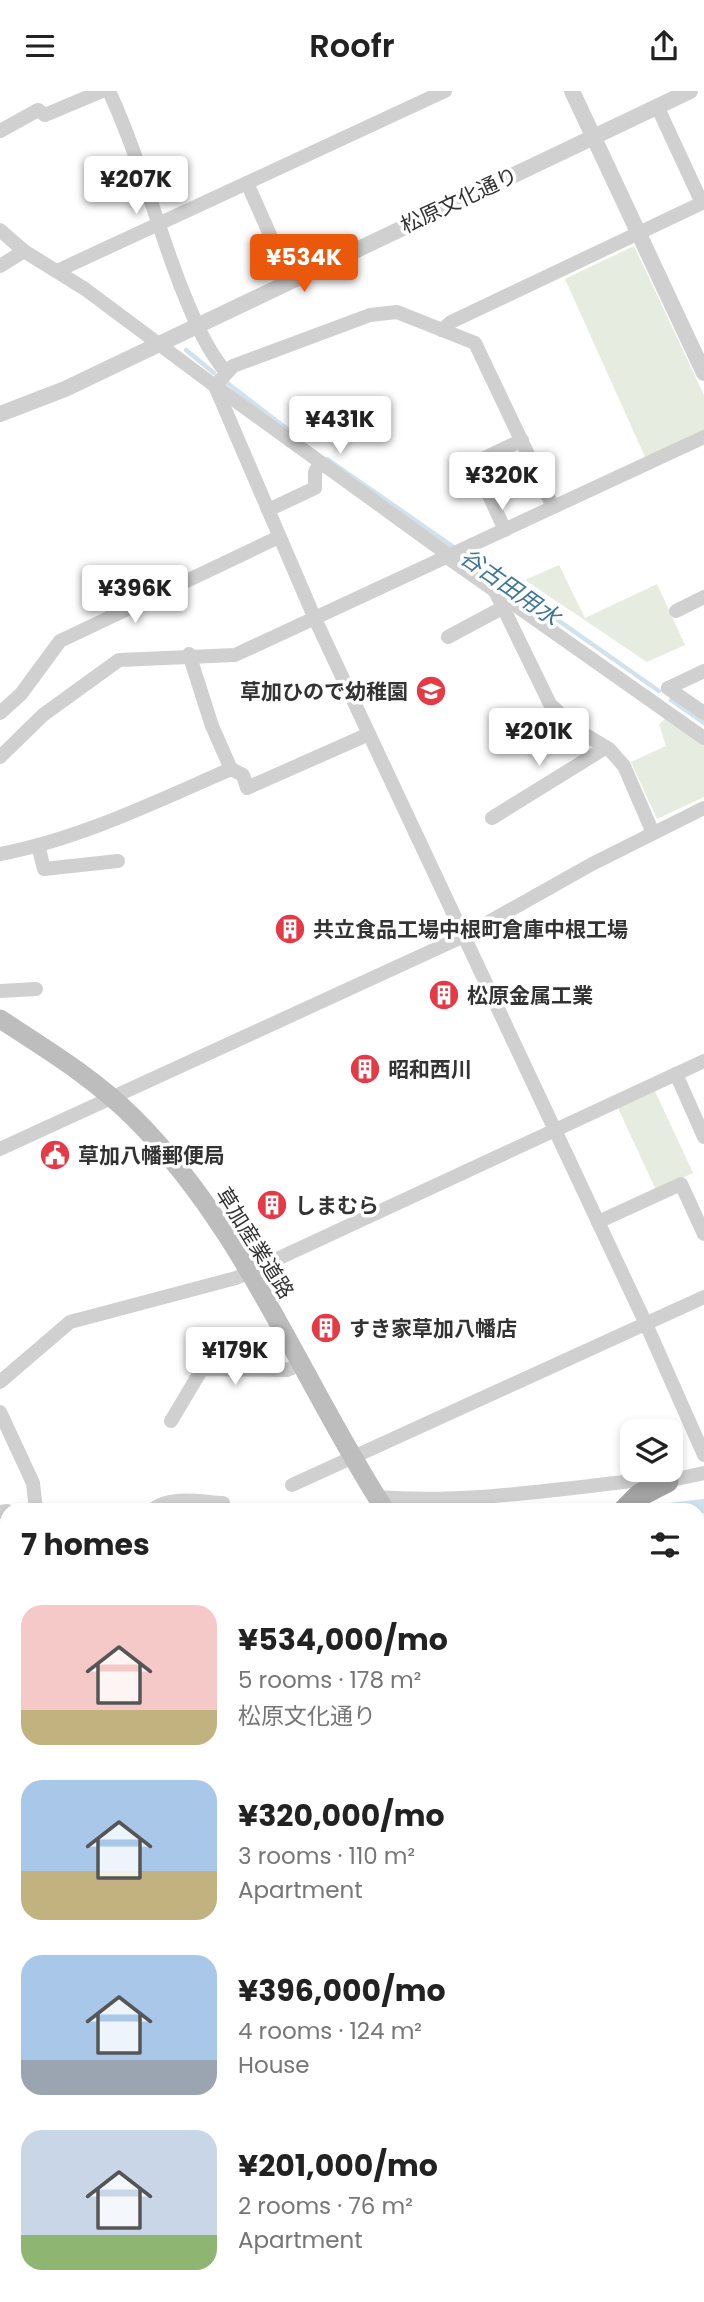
<!DOCTYPE html>
<meta charset="utf-8">
<style>
body{margin:0;font-family:Poppins,"Noto Sans JP",sans-serif;background:#f2f2f2;color:#222;height:100vh;display:flex;flex-direction:column;font-size:26px;white-space:nowrap}
*{box-sizing:border-box;margin:0}
p{font-size:23px;color:#767676}
.icon{flex:none;width:38px;height:38px;fill:none;stroke:currentColor;stroke-width:2;stroke-linecap:round;stroke-linejoin:round}
.map{position:relative;flex:1;overflow:hidden}
.drawer{position:absolute;left:0px;top:1412px;width:705px;height:800px;display:flex;flex-direction:column;background:#fff;border-radius:21px 21px 0 0;box-shadow:0 4px 10px #0003}
.drawer>*{flex:none}
.tools{position:absolute;left:620px;top:1328px;display:grid;gap:14px}
.tools a{display:grid;place-items:center;width:63px;height:63px;border-radius:14px;background:#fff;box-shadow:0 4px 10px #0003;font-size:35px}
.price{position:absolute;translate:-50% -60px;padding:0 16px;border-radius:7px;background:#fff;color:#222;font-size:23px;line-height:46px;filter:drop-shadow(0 2px 4px #0008)}
.price::after{content:'';position:absolute;left:50%;top:42px;width:21px;height:16px;margin-left:-10px;background:inherit;clip-path:polygon(0 0,100% 0,50% 100%)}
.price.active{background:#ea580c;color:#fff}
ul{padding:0;list-style:none}
li{display:flex;align-items:center;gap:21px;height:175px;padding:0 21px}
li span{display:grid;place-items:center;flex:none;width:196px;height:140px;border-radius:21px;color:#555}
li>.icon{margin-inline-start:auto}
span .icon{width:84px;height:84px;fill:#fffc;stroke-width:1}
li b{font-size:30px}
h2{display:flex;justify-content:space-between;align-items:center;height:84px;padding:0 21px;font-size:30px}
header{display:flex;justify-content:space-between;align-items:center;height:91px;padding:0 21px;background:#fff;font-size:32px;font-weight:600}
.map>svg:first-child{display:block}
.green{fill:#e6ecdf}
.lines{fill:none;stroke-linecap:round;stroke-linejoin:round}
.stream{stroke:#cfe2ee;stroke-width:4.5}
.canal{stroke:#cfe2ee;stroke-width:14}
.river{stroke:#cfe2ee;stroke-width:24}
.minor{stroke:#d0d0d0;stroke-width:14}
.tertiary{stroke:#d0d0d0;stroke-width:16}
.secondary{stroke:#bdbdbd;stroke-width:19}
.trunk{stroke:#a2a2a2;stroke-width:23}
.motorway{stroke:#9a9a9a;stroke-width:24}
.labels{text-anchor:middle;dominant-baseline:central;stroke-width:7;stroke-linejoin:round;paint-order:stroke}
.street-label{font-size:21px;fill:#333;stroke:#fff}
.poi-label{font-size:21px;font-weight:bold;fill:#333;stroke:#fff;text-anchor:start}
.water-label{font-size:23px;font-style:italic;fill:#3f7597;stroke:#fff}
</style>
<header><svg class="icon" aria-label="menu" viewBox="0 0 24 24"><path d="M4 6h16M4 12h16M4 18h16"/></svg>Roofr<svg class="icon" aria-label="share" viewBox="0 0 24 24"><path d="M12 15V3M7 8l5-5 5 5M5 13v7h14v-7"/></svg></header>
<div class="map">
<svg width="704" height="2211" viewBox="0 0 704 2211">
<rect width="100%" height="100%" fill="#fff"/>
<g class="green">
<polygon points="634,155 704,304 704,342 646,368 565,188"/>
<polygon points="559,474 585,527 657,493 685,554 647,571 525,489"/>
<polygon points="666,627 704,654 704,706 657,728 631,671 666,655 659,633"/>
<polygon points="654,998 693,1082 656,1099 617,1015"/>
<polygon points="377,2205 472,2205 471,2211 378,2211"/>
</g>
<g class="lines">
<g class="stream">
<polyline points="186,259 214,282"/>
<polyline points="226,291 295,344"/>
<polyline points="327,368 455,457"/>
<polyline points="462,462 659,600"/>
<polyline points="671,609 704,632"/>
</g>
<polyline class="canal" points="669,1419 704,1415"/>
<g class="river">
<polyline points="0,1690 7,1693"/>
<polyline points="0,2183 7,2183"/>
<polyline points="123,2205 129,2211"/>
</g>
<g class="minor">
<path d="M109,0c29,63 47,131 72,196 12,29 24,61 45,85"/>
<polyline points="657,15 702,112"/>
<polyline points="0,40 38,19 45,24 102,0"/>
<polyline points="247,92 290,189"/>
<polyline points="0,139 24,160 85,198 215,295 315,528 646,1233 704,1364"/>
<polyline points="0,175 24,160"/>
<polyline points="57,180 445,0"/>
<polyline points="442,239 451,231 704,111"/>
<polyline points="268,419 315,397 315,381 320,372"/>
<polyline points="505,439 474,372 522,349"/>
<polyline points="450,465 215,295 233,275 370,224 397,221 475,252 553,416"/>
<polyline points="447,466 704,647"/>
<polyline points="495,500 550,613 579,640 609,658 624,675 653,742"/>
<polyline points="676,520 704,506"/>
<polyline points="448,546 502,517"/>
<polyline points="668,597 704,622"/>
<polyline points="668,597 704,580"/>
<polyline points="0,622 21,603 60,550 279,446"/>
<polyline points="0,666 43,624 119,569 235,564 704,346"/>
<polyline points="231,678 243,684 247,697 369,643"/>
<polyline points="492,727 605,657"/>
<polyline points="38,754 44,778 118,770"/>
<path d="M0,763c80,-15 157,-53 231,-85l-19,-43 -23,-72"/>
<polyline points="0,900 36,898"/>
<polyline points="676,983 704,1046"/>
<polyline points="0,1058 462,846 592,773 704,717"/>
<polyline points="598,1131 681,1093 704,1143"/>
<polyline points="0,1291 70,1231 236,1187 704,970"/>
<polyline points="0,1321 33,1392 36,1419"/>
<polyline points="171,1330 202,1278 287,1279 301,1273"/>
<polyline points="292,1394 704,1206"/>
<path d="M376,1406c91,7 183,-8 274,-18l17,2 37,-8"/>
<polyline points="65,1419 107,1419"/>
<path d="M152,1419c18,-15 49,-8 71,-7"/>
<polyline points="0,1421 7,1420"/>
<polyline points="698,1525 704,1525"/>
<polyline points="698,1646 704,1646"/>
<polyline points="0,1741 7,1743"/>
<polyline points="0,1760 7,1783"/>
<polyline points="0,1864 7,1860"/>
<polyline points="698,1864 704,1863"/>
<polyline points="0,1878 7,1886"/>
<polyline points="0,1983 7,1978"/>
<polyline points="698,2047 704,2046"/>
<polyline points="0,2125 7,2126"/>
<polyline points="159,2205 163,2211"/>
<polyline points="370,2205 372,2211"/>
<polyline points="698,2205 698,2211"/>
<polyline points="476,2211 477,2205"/>
<polyline points="642,2211 642,2205"/>
</g>
<g class="tertiary">
<polyline points="572,0 704,282"/>
<polyline points="0,323 65,298 690,0"/>
<polyline points="698,2189 704,2189"/>
<polyline points="561,2211 575,2205"/>
</g>
<g class="secondary">
<path d="M0,928c46,30 94,59 133,98 112,111 168,263 252,393"/>
<polyline points="698,1933 704,1944"/>
</g>
<g class="trunk">
<polyline points="625,1419 640,1404 667,1390"/>
<polyline points="698,1488 704,1493"/>
</g>
<g class="motorway">
<polyline points="698,1443 704,1443"/>
<polyline points="698,1466 704,1465"/>
<polyline points="0,1480 7,1480"/>
<polyline points="0,1503 7,1503"/>
</g>
</g>
<defs>
<g id="school-disc" transform="scale(1.575)"><circle r="9.5" fill="#e63946" stroke="#fff"/><path d="M0-5L7-2L0 1L-7-2ZM-4 1L0 2.5L4 1V4Q0 6-4 4Z" fill="#fff"/></g>
<g id="building-disc" transform="scale(1.575)"><circle r="9.5" fill="#e63946" stroke="#fff"/><path d="M-4-6H4V6H1V3H-1V6H-4ZM-2.5-4.3h1.7v1.8h-1.7ZM.8-4.3h1.7v1.8H.8ZM-2.5-1h1.7V.8h-1.7ZM.8-1h1.7V.8H.8Z" fill="#fff"/></g>
<g id="civic-disc" transform="scale(1.575)"><circle r="9.5" fill="#e63946" stroke="#fff"/><path d="M-.6-6.5H3V-4.5H.6V-3L4-1V1h2V6H-6V1h2V-1L-.6-3ZM-1.2 2.5V6h2.4V2.5Z" fill="#fff"/></g>
</defs>
<g fill-rule="evenodd">
<use href="#school-disc" x="431" y="600"/>
<use href="#building-disc" x="290" y="838"/>
<use href="#building-disc" x="444" y="904"/>
<use href="#building-disc" x="365" y="978"/>
<use href="#civic-disc" x="55" y="1064"/>
<use href="#building-disc" x="272" y="1114"/>
<use href="#building-disc" x="326" y="1237"/>
</g>
<g class="labels">
<g class="street-label">
<text transform="translate(459 109) rotate(-25)">松原文化通り</text>
<text transform="translate(255 1152) rotate(58)">草加産業道路</text>
</g>
<g class="poi-label">
<text x="408" y="600" text-anchor="end">草加ひので幼稚園</text>
<text x="313" y="838">共立食品工場中根町倉庫中根工場</text>
<text x="467" y="904">松原金属工業</text>
<text x="388" y="978">昭和西川</text>
<text x="78" y="1064">草加八幡郵便局</text>
<text x="295" y="1114">しまむら</text>
<text x="349" y="1237">すき家草加八幡店</text>
</g>
<g class="water-label">
<text transform="translate(510 496) rotate(35)">谷古田用水</text>
</g>
</g>
</svg>
<div class="tools">
<a><svg class="icon" aria-label="layers" viewBox="0 0 24 24"><path d="M12 4l9 5-9 5-9-5zM3 14l9 5 9-5"/></svg></a>
</div>
<b class="price" style="left:136px;top:125px">¥207K</b>
<b class="price active" style="left:304px;top:203px">¥534K</b>
<b class="price" style="left:340px;top:365px">¥431K</b>
<b class="price" style="left:502px;top:421px">¥320K</b>
<b class="price" style="left:135px;top:534px">¥396K</b>
<b class="price" style="left:539px;top:677px">¥201K</b>
<b class="price" style="left:235px;top:1296px">¥179K</b>
<section class="drawer">
<h2>7 homes<svg class="icon" aria-label="filters" viewBox="0 0 24 24"><path d="M4 7h16M4 17h16"/><circle cx="9" cy="7" r="2"/><circle cx="15" cy="17" r="2"/></svg></h2>
<ul>
<li><span style="background:linear-gradient(#f6c9c9 75%,#c2b280 0)"><svg class="icon" aria-label="home" viewBox="0 0 24 24"><path d="M3 11l9-7 9 7M6 9v11h12V9"/></svg></span><div><b>¥534,000/mo</b><p>5 rooms · 178 m²</p><p>松原文化通り</p></div></li>
<li><span style="background:linear-gradient(#a9c7e8 65%,#c2b280 0)"><svg class="icon" aria-label="home" viewBox="0 0 24 24"><path d="M3 11l9-7 9 7M6 9v11h12V9"/></svg></span><div><b>¥320,000/mo</b><p>3 rooms · 110 m²</p><p>Apartment</p></div></li>
<li><span style="background:linear-gradient(#a9c7e8 75%,#9aa5b1 0)"><svg class="icon" aria-label="home" viewBox="0 0 24 24"><path d="M3 11l9-7 9 7M6 9v11h12V9"/></svg></span><div><b>¥396,000/mo</b><p>4 rooms · 124 m²</p><p>House</p></div></li>
<li><span style="background:linear-gradient(#c9d6e8 75%,#8fb573 0)"><svg class="icon" aria-label="home" viewBox="0 0 24 24"><path d="M3 11l9-7 9 7M6 9v11h12V9"/></svg></span><div><b>¥201,000/mo</b><p>2 rooms · 76 m²</p><p>Apartment</p></div></li>
</ul>
</section>
</div>
